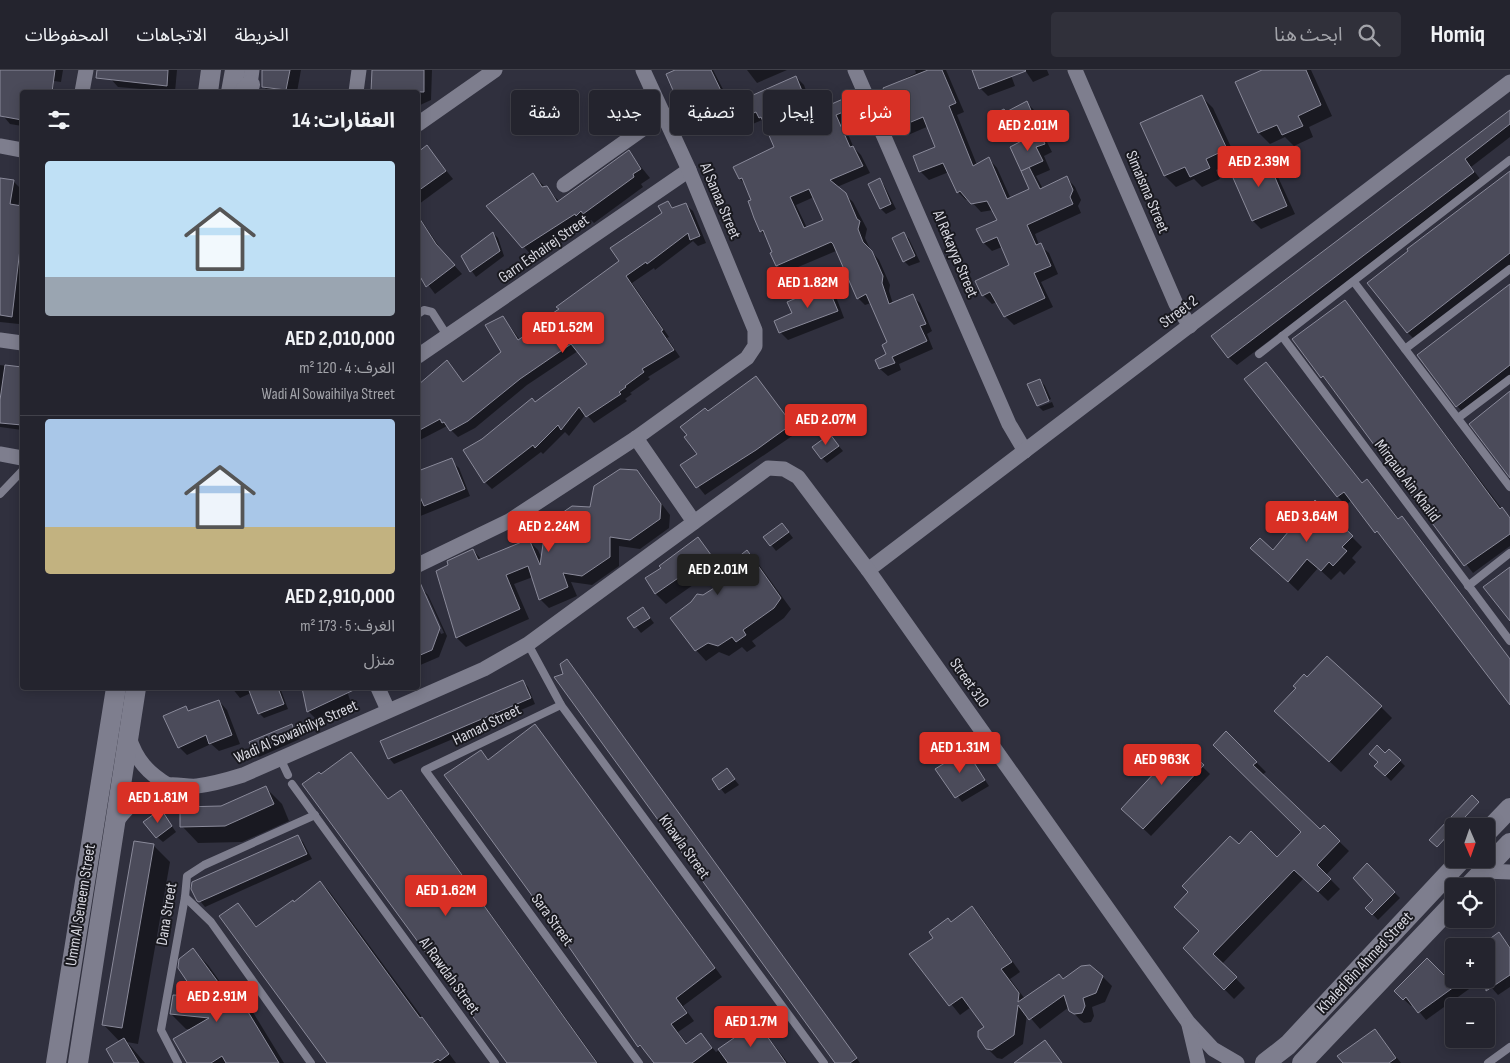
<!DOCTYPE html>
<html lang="ar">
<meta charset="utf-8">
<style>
body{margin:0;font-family:"Sofia Sans Condensed","Noto Sans Arabic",sans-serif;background:#30303a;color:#f1f3f6;direction:rtl;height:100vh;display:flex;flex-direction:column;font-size:19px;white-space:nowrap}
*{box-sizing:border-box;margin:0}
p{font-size:16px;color:#a3a4aa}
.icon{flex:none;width:28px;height:28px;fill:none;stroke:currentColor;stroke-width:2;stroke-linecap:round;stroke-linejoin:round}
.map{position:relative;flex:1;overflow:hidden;direction:ltr}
.details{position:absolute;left:20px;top:20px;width:400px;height:600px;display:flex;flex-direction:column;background:#24242e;border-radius:5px;box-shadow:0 2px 12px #0003,0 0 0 1px #41414a;direction:rtl}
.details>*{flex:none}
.hud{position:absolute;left:435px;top:20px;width:475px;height:45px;direction:rtl;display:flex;gap:10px}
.needle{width:32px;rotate:178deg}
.buttons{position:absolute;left:1445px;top:748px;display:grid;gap:10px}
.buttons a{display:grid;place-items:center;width:50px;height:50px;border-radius:5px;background:#24242e;box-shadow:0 2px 12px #0003,0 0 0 1px #41414a;font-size:25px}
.price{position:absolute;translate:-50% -42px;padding:0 11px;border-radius:5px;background:#d93025;color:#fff;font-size:16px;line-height:32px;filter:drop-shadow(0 1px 2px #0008)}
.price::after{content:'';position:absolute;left:50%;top:30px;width:15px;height:11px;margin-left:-8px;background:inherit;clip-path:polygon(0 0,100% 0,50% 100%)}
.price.active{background:#222;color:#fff}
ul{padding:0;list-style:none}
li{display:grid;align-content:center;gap:10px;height:265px;padding:0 25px}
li+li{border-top:1px solid #41414a}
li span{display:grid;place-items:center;height:155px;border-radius:5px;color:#555}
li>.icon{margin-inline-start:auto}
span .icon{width:90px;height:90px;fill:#fffc;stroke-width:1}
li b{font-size:21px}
h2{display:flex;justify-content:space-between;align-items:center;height:60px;padding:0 25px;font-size:21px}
.pill{padding:0 18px;border-radius:5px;background:#24242e;box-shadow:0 2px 12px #0003,0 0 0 1px #41414a;font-size:18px;line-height:45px}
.pill.active{background:#d93025;color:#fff}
header{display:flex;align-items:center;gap:30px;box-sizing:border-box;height:70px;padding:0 25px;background:#24242e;border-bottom:1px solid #41414a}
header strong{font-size:24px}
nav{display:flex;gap:28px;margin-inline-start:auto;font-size:18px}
.search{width:350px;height:45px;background:#30303a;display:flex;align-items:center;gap:12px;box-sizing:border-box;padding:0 18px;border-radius:5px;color:#a3a4aa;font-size:19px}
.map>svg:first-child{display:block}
.shadow{fill:#0007;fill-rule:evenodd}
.building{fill:#4b4b5a;stroke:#8a8a9a;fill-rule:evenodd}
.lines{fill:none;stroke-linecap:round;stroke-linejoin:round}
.lane{stroke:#7e7e8e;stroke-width:8}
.street{stroke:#7e7e8e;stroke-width:15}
.secondary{stroke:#7e7e8e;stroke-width:20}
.labels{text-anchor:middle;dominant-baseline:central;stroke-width:4;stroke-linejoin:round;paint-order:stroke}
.street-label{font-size:16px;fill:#d8d8e1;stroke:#19191f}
</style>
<header>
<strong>Homiq</strong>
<div class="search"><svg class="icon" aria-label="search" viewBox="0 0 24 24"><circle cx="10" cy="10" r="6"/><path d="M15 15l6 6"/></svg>ابحث هنا</div>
<nav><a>الخريطة</a><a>الاتجاهات</a><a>المحفوظات</a></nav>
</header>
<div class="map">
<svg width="1510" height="993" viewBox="0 0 1510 993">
<rect width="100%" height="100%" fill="#30303e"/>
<g class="shadow">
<polygon points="0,0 63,0 61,12 54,11 53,20 56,22 22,22 22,56 10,54 0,42"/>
<polygon points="110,0 177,0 175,22 118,17 110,8"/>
<polygon points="264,0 301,0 297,22 269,22 263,16"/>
<polygon points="373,0 432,0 431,30 418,36 418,22 374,22"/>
<path d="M678,0h35l14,27 13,-6 8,8 48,-22 8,8 10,28 29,-13 7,8 5,9 -12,6 11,25 7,7 9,18 -33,14 16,15 14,27 -2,9 6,13 8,9 11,25 -1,6 4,13 19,-8 8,7 12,28 -5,3 6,15 -34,15 2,6 -13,6 -8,-7 -4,-9 12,-5 1,-12 -18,-40 -6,2 -7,-7 -22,-47 -52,22 -7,-8 -3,-13 -6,-14 -7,-7 -15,-46 -6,-6 36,-31 -12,-26 -2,-2 -35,15 -8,-8 -9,-20 -2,1 -6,-7 -11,-3 -8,4 -7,-8zM814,127l11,23 -18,8 -11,-23z"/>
<polygon points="747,0 787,0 757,13"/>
<polygon points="915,0 946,0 964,42 957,45 977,95 989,89 997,98 1011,129 1030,120 1023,102 1039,64 1047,72 1052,82 1044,86 1050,100 1036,106 1043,119 1067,108 1075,117 1081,130 1078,136 1081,143 1035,164 1039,175 1049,183 1058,204 1041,212 1053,237 1014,255 1005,246 997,232 992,234 983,225 1011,196 1002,177 992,181 984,173 999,150 993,140 981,142 969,129 966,130 958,122 949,102 929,110 920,101 937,78 929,56 908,65 900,56 884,19 916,3"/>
<polygon points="973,0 1009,0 1015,16 988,26 980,18"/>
<polygon points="1025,0 1047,0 1049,5 1033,12"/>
<polygon points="1265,0 1311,0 1332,46 1309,57 1313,67 1294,76 1285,67 1270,74 1259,63 1236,13"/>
<polygon points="1202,27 1213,38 1237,90 1216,100 1220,109 1202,117 1194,109 1176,117 1165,106 1142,54"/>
<polygon points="1027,33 1035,41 1041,53 1009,68 1001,59 1006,43"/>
<polygon points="1510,42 1510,67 1471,97 1481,110 1237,295 1229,288 1213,266"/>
<polygon points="427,77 453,109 419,134 418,132 418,83"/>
<polygon points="629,82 650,108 641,114 643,117 594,153 591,150 585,153 533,187 488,136 533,105 560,132"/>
<polygon points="1265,87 1273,96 1295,144 1261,159 1253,151"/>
<polygon points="1510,103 1510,197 1415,270 1407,262"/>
<polygon points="0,109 13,111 21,119 18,137 22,137 22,232 19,254 0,252"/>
<polygon points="879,110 884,115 896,139 886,144 881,139 870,114"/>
<polygon points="668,132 674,139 686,135 693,141 706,173 698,176 693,171 655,200 654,198 632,213 669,267 667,268 680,287 648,307 650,309 630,323 632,324 625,329 627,331 594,353 586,344 569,366 565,362 543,384 541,382 492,419 485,412 483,370 589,294 578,281 527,315 475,358 458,367 447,356 418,371 418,333 453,299 464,313 503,283 503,247 520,270 554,248 621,191 663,143"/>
<polygon points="418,145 444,184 462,204 435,224 418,201"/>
<polygon points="493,163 498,168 504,186 476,207 462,187"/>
<polygon points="904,164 909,169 920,192 909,196 904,191"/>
<polygon points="1510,215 1510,310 1465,344 1457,336"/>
<polygon points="827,217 835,224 844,248 788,270 780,262 793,243"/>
<polygon points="1345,232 1502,439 1510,447 1510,476 1473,503 1294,269"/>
<polygon points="1266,293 1363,414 1367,410 1399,449 1401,447 1410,456 1510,590 1510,634 1384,470 1352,430 1346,435 1338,427 1246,309"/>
<polygon points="0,295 22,298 22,360 0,357"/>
<polygon points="756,308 798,362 705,425 682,396 699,384 708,342"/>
<polygon points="1040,310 1045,316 1051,329 1038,336 1029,315"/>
<polygon points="1052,332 1054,337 1043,341 1039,337"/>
<polygon points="830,366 843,381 827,393 822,388"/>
<polygon points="452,392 459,398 470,426 418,447 418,406"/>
<polygon points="637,401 670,445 669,458 640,479 619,476 619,496 592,515 571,512 577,526 549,538 540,529 533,507 514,514 529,549 466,577 457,568 437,502 473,480 482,490 529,471 538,480 542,489 591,438"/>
<polygon points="787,460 793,468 776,481 765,467"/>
<polygon points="1352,467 1362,477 1352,488 1356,492 1344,505 1340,501 1331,510 1318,498 1298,521 1262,487 1273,482"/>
<polygon points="698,469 724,500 747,482 757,492 791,539 784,548 752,571 756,576 747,582 742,577 729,586 719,582 706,591 696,580 704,526 723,513 713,501 666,534 656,524 647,509 663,499"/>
<path d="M421,518l7,7 19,41 -8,21 -21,9v-76zM424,525h3l17,38 -3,1z"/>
<polygon points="643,539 654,553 641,563 629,548"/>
<polygon points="572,596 860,993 836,993 564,605"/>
<polygon points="1307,609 1381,637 1392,648 1341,702 1287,652"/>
<polygon points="523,612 528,617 535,634 394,694 389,688"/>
<polygon points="232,618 280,618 288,639 264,648 259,643 251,623 240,628"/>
<polygon points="295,618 346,618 351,633 316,649 308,641 304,619 298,621"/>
<polygon points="219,631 227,640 240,674 219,681 211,674 187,685 179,677 185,637 190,642"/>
<polygon points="535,655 722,907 683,936 694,951 678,962 687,974 701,965 716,982 757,953 788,993 655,993 648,983 639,976 481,682 489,690"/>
<polygon points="291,656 300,669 259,687 254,682"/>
<polygon points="1227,663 1266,702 1262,705 1320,760 1324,757 1349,781 1326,805 1340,819 1328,831 1304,808 1222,894 1245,918 1234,929 1184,878 1200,861 1239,776 1277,788 1302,762"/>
<polygon points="1181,676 1210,704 1151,766 1130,746"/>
<polygon points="1389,680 1405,696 1391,711 1376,696"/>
<polygon points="966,682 989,716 962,732 937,699"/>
<polygon points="351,683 389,730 401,722 408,729 598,993 508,993 321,706"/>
<polygon points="727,700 739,715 725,724 713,709"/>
<polygon points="266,718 282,734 289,751 242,772 198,773 182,756"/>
<polygon points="161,741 176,762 163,772 157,767"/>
<polygon points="298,767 303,772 312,789 205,837 200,831"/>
<polygon points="135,772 154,776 170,792 138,974 127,972 145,993 115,993 120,972 103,954"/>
<polygon points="1367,795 1400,828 1378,850 1367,838 1375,830"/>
<polygon points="320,812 329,821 456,993 330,993 238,835 257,857 294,834"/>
<polygon points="972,838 981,847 1020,902 1010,909 1025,929 1064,910 1103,907 1112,916 1105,932 1092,937 1094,946 1091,952 1084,953 1080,950 1069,937 1040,959 1027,944 1023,974 1002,989 997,988 987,978 986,957 971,937 960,945 911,884"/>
<polygon points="1499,864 1510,876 1510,917 1498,925 1484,909 1486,909 1486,876 1482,876"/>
<polygon points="193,880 208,895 231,927 236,924 251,939 284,993 188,993 192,959 186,959 171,944 174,927 200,927 179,897"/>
<polygon points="1454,896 1454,909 1483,909 1426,950 1413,934 1411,936 1395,921 1441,905"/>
<polygon points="1375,960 1401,993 1344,993"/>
</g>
<g class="building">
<polygon points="0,0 55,0 52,22 22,22 22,50 0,46"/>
<polygon points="97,0 168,0 167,16 96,8"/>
<polygon points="262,0 290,0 286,20 262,17"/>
<polygon points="372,0 424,0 424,22 371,22"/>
<path d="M675,0h36l13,27 16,-7 4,9 52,-23 15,37 32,-14 5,11 -12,5 14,32 3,-1 10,20 -33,14 16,13 11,26 3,2 -2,8 5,13 9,9 11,25 -1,7 7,21 24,-10 13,30 -6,2 7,15 -35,16 3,6 -16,6 -4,-9 11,-6 -4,-9 5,-3 -21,-48 -9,5 -24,-55 -2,-2 -55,24 -6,-13 2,-1 -9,-22 -3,2 -6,-14 -6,-17 3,-1 -9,-22 -3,1 -6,-12 41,-20 -13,-30 -2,1 -3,-6 -38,16 -13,-30 -6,3 -2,-6 -14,-4 -8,4 -9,-21zM809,119l14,31 -19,8 -14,-31z"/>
<polygon points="928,0 942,0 956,33 949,36 973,96 989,87 1007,129 1029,119 1021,101 1029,97 1040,119 1067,106 1073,120 1070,127 1073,134 1027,155 1036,175 1041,173 1051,196 1034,203 1045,228 1004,247 990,222 982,226 975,211 1009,195 997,167 983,173 976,159 997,150 987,131 971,134 960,121 957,123 943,93 919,102 913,86 935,77 923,47 899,57 883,18"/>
<polygon points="972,0 1025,0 1026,1 979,19"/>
<polygon points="1262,0 1306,0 1321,35 1298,46 1303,56 1282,65 1277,55 1258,63 1235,12"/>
<polygon points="1202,25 1227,79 1206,89 1210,98 1190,107 1185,97 1164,106 1140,53"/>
<polygon points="1027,31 1033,45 1000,60 992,45 1004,39 1006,42"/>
<polygon points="1510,40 1510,54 1465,89 1474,102 1228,288 1211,266"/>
<polygon points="1039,62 1045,74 1036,77 1043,91 1021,101 1010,77"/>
<polygon points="427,75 446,101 418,121 418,82"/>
<polygon points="629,80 641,99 633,104 634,107 583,144 581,141 576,146 575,144 522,178 486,136 533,103 542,117 547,116 557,132"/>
<polygon points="1266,86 1287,136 1252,151 1230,101"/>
<polygon points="1510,101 1510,183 1407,263 1367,213 1408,181 1407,179"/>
<polygon points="0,108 14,110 10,134 22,136 22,162 12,247 0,245"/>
<polygon points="880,108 891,134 880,139 868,114"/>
<polygon points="668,131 672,138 686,133 700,166 690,170 688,163 647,194 646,192 626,206 663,260 661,261 674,280 642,299 644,302 625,316 626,317 619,322 621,324 586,347 579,337 561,360 558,355 535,378 533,375 484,413 463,380 482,369 532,328 535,332 587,294 571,274 520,309 468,351 450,361 444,352 442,353 440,349 418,361 418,315 447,290 463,312 501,282 485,255 503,246 518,270 552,248 550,245 559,239 556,237 619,191 610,178 662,143 658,136"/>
<polygon points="418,146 436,174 455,195 426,217 418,203"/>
<polygon points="493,162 500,181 470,202 461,186"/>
<polygon points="904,162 915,186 903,192 892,168"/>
<polygon points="1510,214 1510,295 1456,337 1417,285"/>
<polygon points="827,215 838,241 779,263 774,251 792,243 787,232"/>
<polygon points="1345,230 1500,439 1502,437 1510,448 1510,464 1464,496 1323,306 1321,308 1292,269"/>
<polygon points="1266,292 1362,413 1367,409 1398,449 1402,446 1510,589 1510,635 1377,461 1375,463 1344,422 1337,427 1244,309"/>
<polygon points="5,295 22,297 22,355 0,353 0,330"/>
<polygon points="756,306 792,354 756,380 696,418 680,395 697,384 684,367 687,365 680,357 705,338 708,341"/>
<polygon points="1040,309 1049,331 1037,336 1027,314"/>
<polygon points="1510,321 1510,408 1469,354"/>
<polygon points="830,364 839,376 821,389 812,377"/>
<polygon points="452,388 465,419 424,436 418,422 418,401"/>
<polygon points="620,399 637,400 661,434 660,449 630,470 610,467 610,487 582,506 563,503 568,517 539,530 528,496 506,505 520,539 456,568 436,501 448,495 447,491 473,479 478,490 529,469 540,495 546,454 572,436 590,437 594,416"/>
<polygon points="1315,430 1353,466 1342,477 1347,481 1333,496 1329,492 1321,501 1307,489 1288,512 1250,478 1260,468 1273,480"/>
<polygon points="782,453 789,462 770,476 763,467"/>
<polygon points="698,467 722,500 747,480 781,528 774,538 743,560 746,565 736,572 732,567 718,576 708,573 695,581 670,548 691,532 697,524 703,525 722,513 703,491 655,524 645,508 661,498 659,496"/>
<polygon points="1510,497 1510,551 1483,517"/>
<polygon points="418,508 440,558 432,580 418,586"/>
<polygon points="643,537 650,548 634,558 627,548"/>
<polygon points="1327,586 1382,636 1329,692 1274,641 1296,618 1293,616 1304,604 1307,607"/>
<polygon points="567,589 857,988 850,993 835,993 554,607 563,604 560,594"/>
<polygon points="523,610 531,628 388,689 380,671"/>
<polygon points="248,618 278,618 284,634 258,644"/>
<polygon points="302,618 358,618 307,642"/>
<polygon points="219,630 232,665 209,674 206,665 178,678 163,646 186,636 188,641"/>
<polygon points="292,654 295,664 253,682 249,672"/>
<polygon points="535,654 715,898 676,928 687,943 671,954 686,974 701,963 712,978 692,993 654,993 640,975 638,977 560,864 444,705 481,680 488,690"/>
<polygon points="1226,661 1257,692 1253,695 1320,759 1324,755 1340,771 1317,795 1331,809 1318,822 1294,800 1213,884 1237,907 1224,920 1183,878 1199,861 1174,837 1188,822 1182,816 1230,766 1239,774 1251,761 1277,787 1301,762 1213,675"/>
<polygon points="1181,674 1204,695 1143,759 1121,739"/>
<polygon points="1377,675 1385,683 1389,679 1401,690 1385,706 1374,696 1378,692 1369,684"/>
<polygon points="966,680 985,710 955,728 935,699"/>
<polygon points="351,682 388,729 401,720 597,993 507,993 302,714 319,702 321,704"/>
<polygon points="727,698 735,709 719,720 712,709"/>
<polygon points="266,716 274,734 225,756 180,757 180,737 221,736"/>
<polygon points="1472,725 1479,732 1437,777 1429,770"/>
<polygon points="161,739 172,756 156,768 143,752"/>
<polygon points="298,765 307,784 199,832 197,831 191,819 192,812"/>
<polygon points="134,771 154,774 122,958 102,955"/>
<polygon points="1367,793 1395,822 1372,845 1365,838 1373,830 1353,808"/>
<polygon points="320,811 420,948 422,947 449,984 440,991 438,989 432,993 327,993 219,846 238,833 256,857 293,830 294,832"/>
<polygon points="972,836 1012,892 1001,899 1019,923 1018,932 1059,904 1063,909 1081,896 1090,895 1103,906 1096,923 1083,928 1085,936 1082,943 1074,944 1069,941 1064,925 1029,950 1018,935 1014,965 992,980 986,979 978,967 978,961 984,957 962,927 949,936 909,884 933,868 929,862 948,848 951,852"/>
<polygon points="1499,862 1510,878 1510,905 1486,921 1486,876 1480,876"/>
<polygon points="193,878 218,912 199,926 209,943 229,931 227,928 236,922 279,993 226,993 222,986 211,993 187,993 173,969 209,948 170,944 173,925 197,926 178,898 179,889"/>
<polygon points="1427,888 1445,906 1454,900 1454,909 1465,909 1418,943 1406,927 1403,930 1394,921"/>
<polygon points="757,952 786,993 728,993 718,979"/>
<polygon points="1375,959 1396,988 1389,993 1343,993 1337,986"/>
<polygon points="124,968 139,993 114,993 106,979"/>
<polygon points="1045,970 1062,993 1014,993"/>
</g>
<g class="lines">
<g class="lane">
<polyline points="1354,212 1510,417"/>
<polyline points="418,244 424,240 432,242 448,267"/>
<polyline points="1282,266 1510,571"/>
<polyline points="1405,279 1510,199"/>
<polyline points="1259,284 1510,90"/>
<polyline points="1458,348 1510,309"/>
<polyline points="0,424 22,401"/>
<polyline points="1468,516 1510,483"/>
<polyline points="528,574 561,635 824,993"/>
<polyline points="561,635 425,700 639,993"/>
<polyline points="281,690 288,705"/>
<polyline points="292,714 495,993"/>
<polyline points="185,827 211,852 311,993"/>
<polyline points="178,993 161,960 185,827 187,806 204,795 315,745"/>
<polyline points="1488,993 1510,977"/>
</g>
<g class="street">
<polyline points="855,0 1009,354 1025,381"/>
<polyline points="1075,0 1176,234 1190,256"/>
<polyline points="82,22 86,0"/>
<polyline points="249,22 252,0"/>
<polyline points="356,22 359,0"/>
<polyline points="418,54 495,0"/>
<polyline points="0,76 22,80"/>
<polyline points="564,115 664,44"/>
<polyline points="0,270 22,273"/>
<polyline points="418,286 689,100"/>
<polyline points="636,368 694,452"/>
<polyline points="0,384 22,388"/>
<polyline points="418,495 509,451 636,368 747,288 755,276 755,260 689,100 643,0"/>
<polyline points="868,500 1510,12"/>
<polyline points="378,618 388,640"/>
<path d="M129,667c7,23 19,36 39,48"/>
<path d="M116,752c12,-16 31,-35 53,-37 9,-1 19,2 28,1 16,-2 30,-6 46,-11l241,-106 44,-25 240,-176 16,1 14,8 70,93 320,452 25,27 24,14"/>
<polyline points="1484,801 1510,802"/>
<polyline points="1189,955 1198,993"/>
</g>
<g class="secondary">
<polyline points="208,22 211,0"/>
<polyline points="231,22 235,0"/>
<polyline points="244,22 250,15"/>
<polyline points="1486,763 1510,738"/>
<polyline points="1469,816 1510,773"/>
<polyline points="56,993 116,618"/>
<polyline points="78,993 136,618"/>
<polyline points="1265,993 1288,975 1462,789"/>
<polyline points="1302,993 1454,833"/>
</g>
</g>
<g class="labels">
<g class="street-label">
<text transform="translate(1147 122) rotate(67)">Simaisma Street</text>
<text transform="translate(720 131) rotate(67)">Al Sanaa Street</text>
<text transform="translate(544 179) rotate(-35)">Garn Eshairej Street</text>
<text transform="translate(955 184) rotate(67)">Al Rekayya Street</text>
<text transform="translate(1179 242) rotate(-37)">Street 2</text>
<text transform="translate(1407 411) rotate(53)">Mirqaub Ain Khalid</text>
<text transform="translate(969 613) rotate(55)">Street 310</text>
<text transform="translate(487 655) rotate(-26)">Hamad Street</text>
<text transform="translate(296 662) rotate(-24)">Wadi Al Sowaihilya Street</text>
<text transform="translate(684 777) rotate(54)">Khawla Street</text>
<text transform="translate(81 835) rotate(-81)">Umm Al Seneem Street</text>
<text transform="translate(167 844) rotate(-81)">Dana Street</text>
<text transform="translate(552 850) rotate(54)">Sara Street</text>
<text transform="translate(1365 893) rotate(-47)">Khaled Bin Ahmed Street</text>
<text transform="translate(449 906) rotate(54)">Al Rawdah Street</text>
</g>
</g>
</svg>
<div class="buttons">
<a><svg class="needle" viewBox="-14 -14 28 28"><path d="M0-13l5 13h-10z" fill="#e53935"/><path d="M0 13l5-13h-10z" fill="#a3a4aa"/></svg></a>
<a><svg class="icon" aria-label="locate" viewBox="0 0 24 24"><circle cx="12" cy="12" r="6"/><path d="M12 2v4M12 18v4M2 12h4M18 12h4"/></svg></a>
<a>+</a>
<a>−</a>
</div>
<b class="price" style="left:1028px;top:82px">AED 2.01M</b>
<b class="price" style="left:1259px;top:118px">AED 2.39M</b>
<b class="price" style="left:808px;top:239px">AED 1.82M</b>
<b class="price" style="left:563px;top:284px">AED 1.52M</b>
<b class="price" style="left:826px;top:376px">AED 2.07M</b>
<b class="price" style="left:1307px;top:473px">AED 3.64M</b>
<b class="price" style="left:549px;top:483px">AED 2.24M</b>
<b class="price active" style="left:718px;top:526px">AED 2.01M</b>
<b class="price" style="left:960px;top:704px">AED 1.31M</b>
<b class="price" style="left:1162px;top:716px">AED 963K</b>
<b class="price" style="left:158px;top:754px">AED 1.81M</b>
<b class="price" style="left:446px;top:847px">AED 1.62M</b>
<b class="price" style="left:217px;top:953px">AED 2.91M</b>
<b class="price" style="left:751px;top:978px">AED 1.7M</b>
<div class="hud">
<a class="pill active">شراء</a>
<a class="pill">إيجار</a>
<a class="pill">تصفية</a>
<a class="pill">جديد</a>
<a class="pill">شقة</a>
</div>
<section class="details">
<h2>العقارات: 14<svg class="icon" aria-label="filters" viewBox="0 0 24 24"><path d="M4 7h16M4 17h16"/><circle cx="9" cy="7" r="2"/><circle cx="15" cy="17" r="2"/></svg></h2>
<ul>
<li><span style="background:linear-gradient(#bfe0f5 75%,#9aa5b1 0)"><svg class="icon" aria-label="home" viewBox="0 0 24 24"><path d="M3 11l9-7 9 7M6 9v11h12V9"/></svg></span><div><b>AED 2,010,000</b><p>الغرف: 4 · 120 m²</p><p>Wadi Al Sowaihilya Street</p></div></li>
<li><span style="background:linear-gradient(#a9c7e8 70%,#c2b280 0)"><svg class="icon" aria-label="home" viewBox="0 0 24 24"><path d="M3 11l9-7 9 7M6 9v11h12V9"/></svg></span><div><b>AED 2,910,000</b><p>الغرف: 5 · 173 m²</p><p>منزل</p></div></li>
</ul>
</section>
</div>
